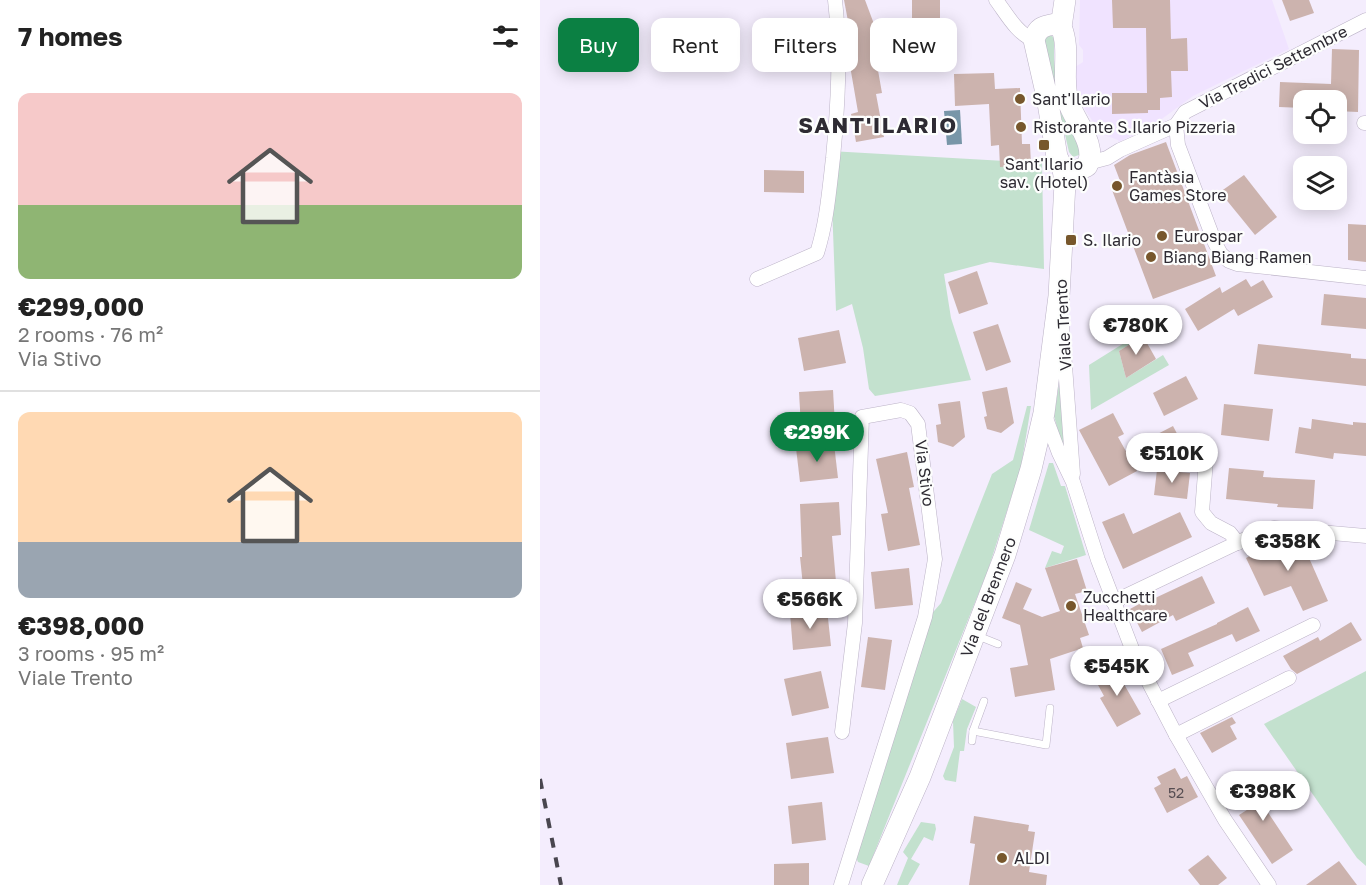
<!DOCTYPE html>
<meta charset="utf-8">
<style>
body{margin:0;font-family:"Golos Text",sans-serif;background:#f2f2f2;color:#222;height:100vh;display:flex;flex-direction:column;font-size:22px;white-space:nowrap}
*{box-sizing:border-box;margin:0}
p{font-size:20px;color:#767676}
.icon{flex:none;width:33px;height:33px;fill:none;stroke:currentColor;stroke-width:2;stroke-linecap:round;stroke-linejoin:round}
.map{position:relative;flex:1;overflow:hidden}
.details{display:flex;flex-direction:column;background:#fff;width:540px}
.details>*{flex:none}
.hud{position:absolute;left:18px;top:18px;width:570px;height:54px;display:flex;gap:12px}
.controls{position:absolute;left:753px;top:90px;display:grid;gap:12px}
.controls a{display:grid;place-items:center;width:54px;height:54px;border-radius:12px;background:#fff;box-shadow:0 3px 15px #0003;font-size:30px}
.price{position:absolute;translate:-50% -51px;padding:0 14px;border-radius:21px;background:#fff;color:#222;font-size:20px;line-height:39px;filter:drop-shadow(0 2px 3px #0008)}
.price::after{content:'';position:absolute;left:50%;top:36px;width:18px;height:14px;margin-left:-9px;background:inherit;clip-path:polygon(0 0,100% 0,50% 100%)}
.price.active{background:#0b8043;color:#fff}
ul{padding:0;list-style:none}
li{display:grid;align-content:center;gap:12px;height:318px;padding:0 18px}
li+li{border-top:2px solid #e0e0e0}
li span{display:grid;place-items:center;height:186px;border-radius:12px;color:#555}
li>.icon{margin-inline-start:auto}
span .icon{width:108px;height:108px;fill:#fffc;stroke-width:1}
li b{font-size:26px}
h2{display:flex;justify-content:space-between;align-items:center;height:72px;padding:0 18px;font-size:26px}
.tag{padding:0 21px;border-radius:12px;background:#fff;box-shadow:0 3px 15px #0003;font-size:21px;line-height:54px}
.tag.active{background:#0b8043;color:#fff}
main{display:flex;flex:1;min-height:0}
.map>svg:first-child{display:block}
.built{fill:#f0e3ff}
.green{fill:#c3e1ce}
.water{fill:#7896a8}
.building{fill:#ccb3ae}
.lines{fill:none;stroke-linecap:round;stroke-linejoin:round}
.lane-casing{stroke:#bcb3c7;stroke-width:8}
.street-casing{stroke:#bcb3c7;stroke-width:15}
.primary-casing{stroke:#bcb3c7;stroke-width:22}
.lane{stroke:#fff;stroke-width:7}
.street{stroke:#fff;stroke-width:14}
.primary{stroke:#fff;stroke-width:21}
.rail{stroke:#49464f;stroke-width:4;stroke-dasharray:10 10;stroke-linecap:butt}
.poi-dot{fill:#77572c;stroke:#fdfefd;stroke-width:2}
.labels{text-anchor:middle;dominant-baseline:central;stroke-width:4.5;stroke-linejoin:round;paint-order:stroke}
.number-label{font-size:14px;fill:#564d52}
.street-label{font-size:16px;fill:#2e2b33;stroke:#fdfefd}
.poi-label{font-size:16px;fill:#2e2b33;stroke:#fdfefd;text-anchor:start}
.district-label{font-size:22px;font-weight:bold;letter-spacing:1.5px;fill:#2e2b33;stroke:#fdfefd}
</style>
<main>
<section class="details">
<h2>7 homes<svg class="icon" aria-label="filters" viewBox="0 0 24 24"><path d="M4 7h16M4 17h16"/><circle cx="9" cy="7" r="2"/><circle cx="15" cy="17" r="2"/></svg></h2>
<ul>
<li><span style="background:linear-gradient(#f6c9c9 60%,#8fb573 0)"><svg class="icon" aria-label="home" viewBox="0 0 24 24"><path d="M3 11l9-7 9 7M6 9v11h12V9"/></svg></span><div><b>€299,000</b><p>2 rooms · 76 m²</p><p>Via Stivo</p></div></li>
<li><span style="background:linear-gradient(#ffd9b3 70%,#9aa5b1 0)"><svg class="icon" aria-label="home" viewBox="0 0 24 24"><path d="M3 11l9-7 9 7M6 9v11h12V9"/></svg></span><div><b>€398,000</b><p>3 rooms · 95 m²</p><p>Viale Trento</p></div></li>
</ul>
</section>
<div class="map">
<svg width="826" height="885" viewBox="0 0 826 885">
<rect width="100%" height="100%" fill="#f4edfd"/>
<polygon class="built" points="540,0 732,0 749,49 653,96 615,124 579,142 578,140 564,135 557,128 540,102 534,81 535,67 543,62 543,50 539,45"/>
<g class="green">
<polygon points="511,35 514,38 514,59 516,84 541,150 539,155 533,157 529,152 503,39"/>
<polygon points="290,151 502,163 504,269 450,262 404,274 411,318 431,380 335,396 329,389 323,348 312,304 296,311"/>
<polygon points="597,335 603,336 579,351 586,378 623,355 629,365 551,410 549,365"/>
<polygon points="521,371 525,456 514,416"/>
<polygon points="487,406 491,406 481,467 448,570 329,866 318,862 316,857 388,618 401,603 452,474 473,460"/>
<polygon points="509,463 513,463 521,486 525,486 546,555 505,568 512,551 521,554 524,546 489,530"/>
<polygon points="826,671 826,866 817,858 724,724"/>
<polygon points="422,699 436,707 427,729 424,751 420,751 416,782 405,780 403,776 414,747 413,721"/>
<polygon points="381,822 395,824 396,829 393,841 384,837 371,859 380,864 368,885 357,885 368,858 363,852"/>
</g>
<polygon class="water" points="420,110 422,144 407,145 404,111"/>
<g class="building">
<polygon points="304,0 325,0 340,40 333,42 342,93 336,94 344,137 316,142 311,114 318,112 309,60 318,58 306,24 308,21"/>
<rect x="372" y="0" width="28" height="53"/>
<polygon points="572,0 630,0 631,39 647,38 648,71 631,71 632,97 620,98 620,110 608,110 608,113 572,114 572,93 607,93 606,28 573,28"/>
<polygon points="742,0 769,0 774,13 750,21"/>
<polygon points="792,49 819,50 818,112 796,111 796,100 764,100 764,108 739,107 740,82 791,84"/>
<polygon points="454,73 455,89 480,88 482,144 490,144 491,165 460,167 459,145 451,146 449,104 415,106 414,74"/>
<polygon points="626,142 676,276 613,299 572,190 582,186 574,165 590,155"/>
<polygon points="224,170 264,171 264,193 224,192"/>
<polygon points="704,175 737,217 715,235 680,192"/>
<polygon points="808,224 826,225 826,262 808,260"/>
<polygon points="437,271 448,304 419,314 408,282"/>
<polygon points="706,279 711,287 723,280 733,297 698,316 694,309 658,331 645,309 680,287 682,293"/>
<polygon points="784,294 826,298 826,329 781,325"/>
<polygon points="458,324 471,362 446,371 433,332"/>
<polygon points="299,330 306,363 264,371 258,338"/>
<polygon points="603,336 616,359 586,378 579,351"/>
<polygon points="718,344 811,354 811,358 826,359 826,386 714,374"/>
<polygon points="646,376 658,399 624,416 613,393"/>
<polygon points="467,387 474,423 461,433 447,429 444,417 447,416 442,392"/>
<polygon points="293,390 295,425 261,427 259,392"/>
<polygon points="420,401 425,437 413,447 398,442 396,425 401,424 398,404"/>
<polygon points="684,404 733,409 729,441 681,435"/>
<polygon points="573,413 584,434 578,437 597,471 569,486 539,430"/>
<polygon points="772,419 813,425 813,422 826,423 826,456 794,453 793,459 755,453 759,427 771,429"/>
<polygon points="633,426 644,447 616,460 606,440"/>
<polygon points="294,444 298,478 260,482 256,448"/>
<polygon points="367,452 374,487 369,488 380,545 348,551 341,514 348,513 336,459"/>
<polygon points="689,468 724,471 723,477 775,480 773,509 737,507 738,504 686,499"/>
<polygon points="617,470 650,473 647,499 614,495"/>
<polygon points="299,502 301,535 292,536 296,582 263,586 260,557 262,557 260,504"/>
<polygon points="640,512 652,537 583,569 562,522 584,513 593,534"/>
<polygon points="740,540 762,542 788,601 763,611 751,586 724,596 706,558"/>
<polygon points="537,559 547,591 535,594 549,635 540,638 543,648 510,659 515,690 475,697 470,668 488,665 480,625 462,618 476,582 492,589 483,609 502,617 520,611 505,568"/>
<polygon points="369,568 373,605 335,609 331,572"/>
<polygon points="662,576 675,603 636,621 633,615 602,632 590,609 612,597 613,599"/>
<polygon points="708,607 720,631 696,642 692,634 648,653 654,666 632,675 621,649 677,624 677,623"/>
<polygon points="287,609 291,646 253,650 250,613"/>
<polygon points="811,622 822,640 757,674 751,669 743,656 778,637 780,641"/>
<polygon points="328,637 352,640 345,690 321,687"/>
<polygon points="572,663 601,714 577,727 560,698 564,696 558,685 561,669"/>
<polygon points="281,671 289,708 252,716 244,679"/>
<polygon points="692,717 696,723 690,726 697,739 672,753 660,733"/>
<polygon points="288,737 294,773 251,779 246,743"/>
<polygon points="635,768 641,779 647,776 658,797 627,813 614,788 621,784 617,777"/>
<polygon points="715,777 732,803 725,808 753,850 732,864 699,815 710,808 698,788"/>
<polygon points="282,802 286,840 252,844 248,806"/>
<polygon points="434,816 489,825 488,831 495,832 489,872 507,875 506,885 429,885 435,844 430,843"/>
<polygon points="668,855 687,878 678,885 660,885 648,870"/>
<polygon points="799,861 817,885 766,885"/>
<polygon points="269,863 269,885 234,885 234,864"/>
</g>
<g class="lines">
<g class="lane-casing">
<g id="lane">
<polyline points="438,636 458,644"/>
<polyline points="433,731 444,701"/>
<polyline points="432,741 433,731 506,745 510,708"/>
</g>
</g>
<g class="street-casing">
<g id="street">
<path d="M456,0c10,13 21,34 38,40"/>
<polyline points="824,123 826,123"/>
<polyline points="636,125 638,145 675,243 681,254 689,261 697,264 826,278"/>
<polyline points="548,163 567,158 580,150 636,125 645,112 826,20"/>
<path d="M217,279l60,-26c10,-32 12,-61 16,-95 5,-53 8,-105 2,-158"/>
<polyline points="522,325 533,474"/>
<polyline points="504,413 519,453 533,482 558,560 594,654 636,735 685,820 729,885"/>
<polyline points="667,447 662,512 671,523 690,533 698,543"/>
<polyline points="573,602 720,532 734,528 826,536"/>
<polyline points="618,701 773,625"/>
<polyline points="636,735 749,678"/>
<polyline points="301,885 385,617 395,559 378,424 370,413 361,410 322,417 315,623 302,732"/>
</g>
</g>
<g class="primary-casing">
<g id="primary">
<path d="M515,24l6,3c10,22 0,50 7,74 6,20 30,44 19,65l-13,6 -11,-3 -6,-12 -10,-60 -13,-57c3,-12 9,-14 21,-16z"/>
<polyline points="521,27 525,0"/>
<polyline points="332,885 380,777 465,555 491,469 504,413 519,296 525,183 523,169"/>
</g>
</g>
<use href="#lane" class="lane"/>
<use href="#street" class="street"/>
<use href="#primary" class="primary"/>
<polyline class="rail" points="0,779 21,885"/>
</g>
<g class="poi-dot">
<circle cx="480" cy="99" r="6"/>
<circle cx="481" cy="127" r="6"/>
<rect x="498" y="139" width="12" height="12" rx="3"/>
<circle cx="577" cy="186" r="6"/>
<circle cx="622" cy="236" r="6"/>
<rect x="525" y="234" width="12" height="12" rx="3"/>
<circle cx="611" cy="257" r="6"/>
<circle cx="531" cy="606" r="6"/>
<circle cx="462" cy="858" r="6"/>
</g>
<g class="labels">
<g class="number-label">
<text x="636" y="792">52</text>
</g>
<g class="street-label">
<text transform="translate(733 67) rotate(-27)">Via Tredici Settembre</text>
<text transform="translate(523 325) rotate(-93)">Viale Trento</text>
<text transform="translate(385 473) rotate(83)">Via Stivo</text>
<text transform="translate(448 597) rotate(-69)">Via del Brennero</text>
</g>
<g class="poi-label">
<text x="492" y="99">Sant'Ilario</text>
<text x="493" y="127">Ristorante S.Ilario Pizzeria</text>
<text x="504" y="164" text-anchor="middle">Sant'Ilario<tspan x="504" dy="18">sav. (Hotel)</tspan></text>
<text x="589" y="177">Fantàsia<tspan x="589" dy="18">Games Store</tspan></text>
<text x="634" y="236">Eurospar</text>
<text x="543" y="240">S. Ilario</text>
<text x="623" y="257">Biang Biang Ramen</text>
<text x="543" y="597">Zucchetti<tspan x="543" dy="18">Healthcare</tspan></text>
<text x="474" y="858">ALDI</text>
</g>
<g class="district-label">
<text x="338" y="124">SANT'ILARIO</text>
</g>
</g>
</svg>
<div class="controls">
<a><svg class="icon" aria-label="locate" viewBox="0 0 24 24"><circle cx="12" cy="12" r="6"/><path d="M12 2v4M12 18v4M2 12h4M18 12h4"/></svg></a>
<a><svg class="icon" aria-label="layers" viewBox="0 0 24 24"><path d="M12 4l9 5-9 5-9-5zM3 14l9 5 9-5"/></svg></a>
</div>
<b class="price" style="left:596px;top:356px">€780K</b>
<b class="price active" style="left:277px;top:463px">€299K</b>
<b class="price" style="left:632px;top:484px">€510K</b>
<b class="price" style="left:748px;top:572px">€358K</b>
<b class="price" style="left:270px;top:630px">€566K</b>
<b class="price" style="left:577px;top:697px">€545K</b>
<b class="price" style="left:723px;top:822px">€398K</b>
<div class="hud">
<a class="tag active">Buy</a>
<a class="tag">Rent</a>
<a class="tag">Filters</a>
<a class="tag">New</a>
</div>
</div>
</main>
